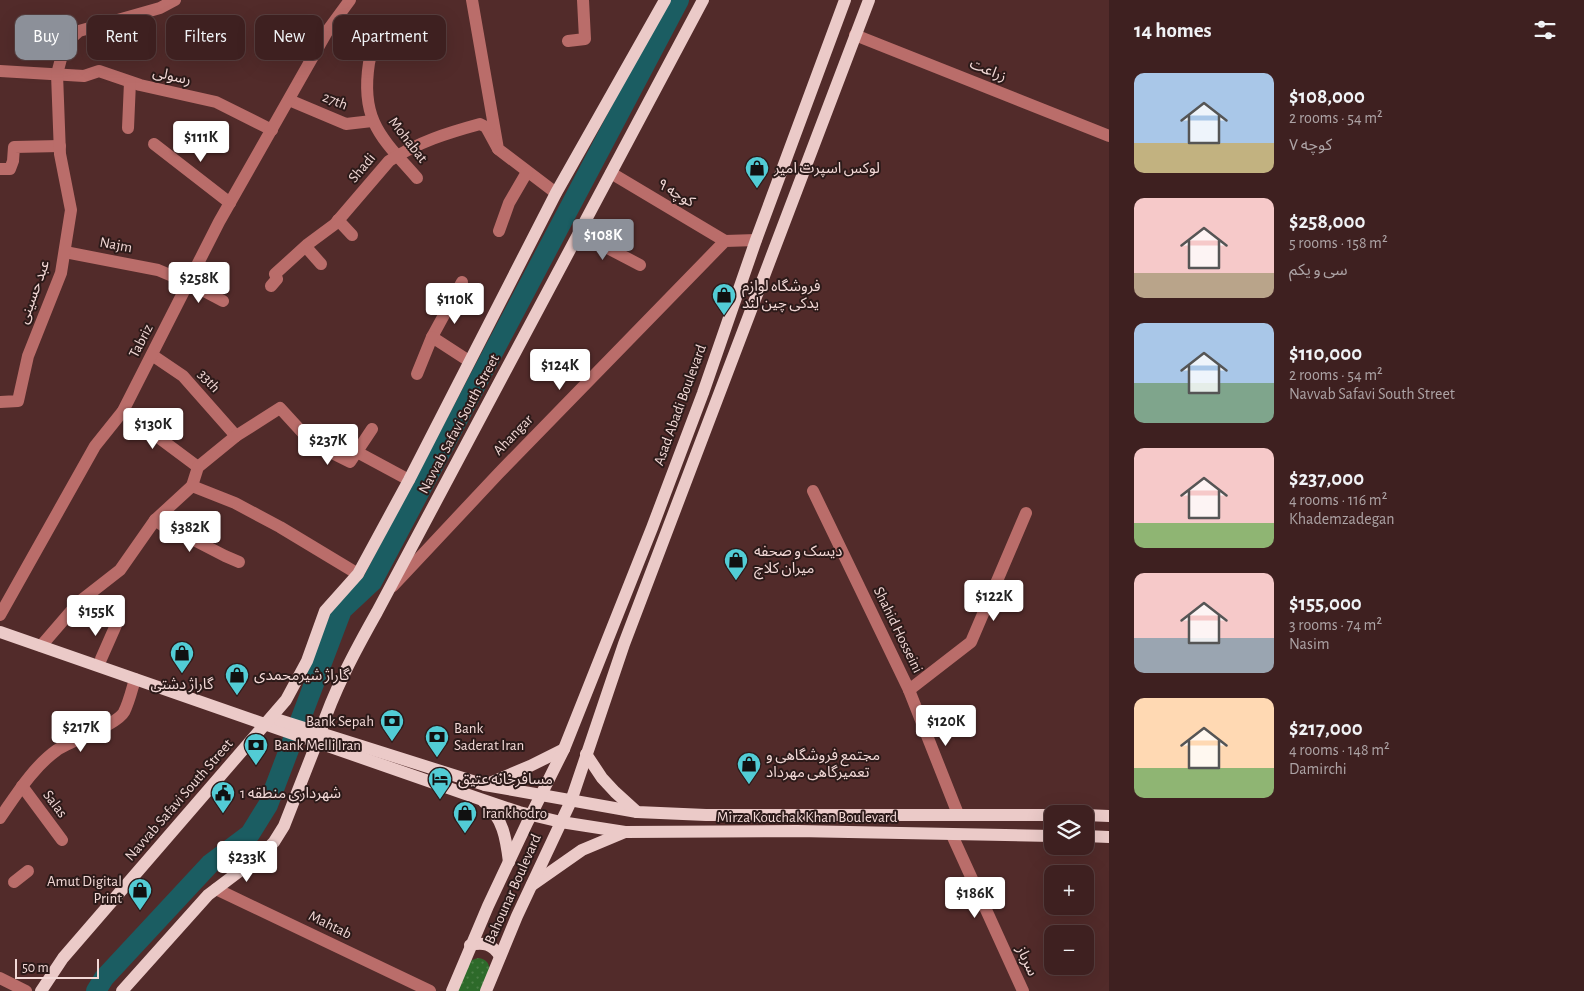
<!DOCTYPE html>
<meta charset="utf-8">
<style>
body{margin:0;font-family:"Alegreya Sans","Noto Sans Arabic",sans-serif;background:#492d2d;color:#f1f3f6;height:100vh;display:flex;flex-direction:column;font-size:19px;white-space:nowrap}
*{box-sizing:border-box;margin:0}
p{font-size:16px;color:#ada3a5}
.icon{flex:none;width:28px;height:28px;fill:none;stroke:currentColor;stroke-width:2;stroke-linecap:round;stroke-linejoin:round}
.map{position:relative;flex:1;overflow:hidden}
.side{display:flex;flex-direction:column;background:#3e2020;width:475px}
.side>*{flex:none}
.hud{position:absolute;left:15px;top:15px;width:475px;height:45px;display:flex;gap:10px}
.tools{position:absolute;left:1044px;top:805px;display:grid;gap:10px}
.tools a{display:grid;place-items:center;width:50px;height:50px;border-radius:10px;background:#3e2020;box-shadow:0 5px 20px #0002,0 0 0 1px #573e3e;font-size:25px}
.scale{position:absolute;left:15px;bottom:12px;width:84px;box-sizing:border-box;padding-left:5px;border:2px solid #f3d9d7;border-top:0;font-size:14px;line-height:18px;white-space:nowrap;color:#f3d9d7;-webkit-text-stroke:4px #2c1a19;paint-order:stroke}
.price{position:absolute;translate:-50% -42px;padding:0 11px;border-radius:5px;background:#fff;color:#222;font-size:16px;line-height:32px;filter:drop-shadow(0 1px 2px #0008)}
.price::after{content:'';position:absolute;left:50%;top:30px;width:15px;height:11px;margin-left:-8px;background:inherit;clip-path:polygon(0 0,100% 0,50% 100%)}
.price.current{background:#8c9099;color:#fff}
ul{padding:0;list-style:none}
li{display:flex;align-items:center;gap:15px;height:125px;padding:0 25px}
li span{display:grid;place-items:center;flex:none;width:140px;height:100px;border-radius:10px;color:#555}
li>.icon{margin-inline-start:auto}
span .icon{width:60px;height:60px;fill:#fffc;stroke-width:1}
li b{font-size:21px}
h2{display:flex;justify-content:space-between;align-items:center;height:60px;padding:0 25px;font-size:21px}
.chip{padding:0 18px;border-radius:10px;background:#3e2020;box-shadow:0 5px 20px #0002,0 0 0 1px #573e3e;font-size:18px;line-height:45px}
.chip.current{background:#8c9099;color:#fff}
main{display:flex;flex:1;min-height:0}
.map>svg:first-child{display:block}
.grass{fill:url(#grass-dots)}
.lines{fill:none;stroke-linecap:round;stroke-linejoin:round}
.river{stroke:#1b5d62;stroke-width:20}
.minor{stroke:#ba6d6a;stroke-width:12}
.major{stroke:#ebcac8;stroke-width:12}
.labels{text-anchor:middle;dominant-baseline:central;stroke-width:4;stroke-linejoin:round;paint-order:stroke}
.street-label{font-size:15px;fill:#f3d9d7;stroke:#2c1a19}
.poi-label{font-size:15px;fill:#f3d9d7;stroke:#2c1a19;text-anchor:start}
</style>
<main>
<div class="map">
<svg width="1109" height="991" viewBox="0 0 1109 991">
<defs>
<pattern id="grass-dots" width="8" height="8" patternUnits="userSpaceOnUse" patternTransform="scale(1.25)"><rect width="8" height="8" fill="#2d6a2a"/><path d="M2 2h.1M6 6h.1" fill="none" stroke="#4c7f48" stroke-width="1.8" stroke-linecap="round"/></pattern>
</defs>
<rect width="100%" height="100%" fill="#522b2a"/>
<path class="grass" d="M478,958c18,2 10,21 8,33h-34l20,-31z"/>
<g class="lines">
<polyline class="river" points="96,991 104,978 210,864 250,834 268,805 342,610 372,582 679,0"/>
<g class="minor">
<polyline points="472,0 498,149 556,193"/>
<polyline points="855,35 1109,136"/>
<path d="M409,40l-28,-4c-8,5 -10,18 -12,27 -9,58 13,75 48,115"/>
<polyline points="568,41 585,39 583,0"/>
<polyline points="0,71 84,76 99,71 140,85 216,102 272,130"/>
<polyline points="289,100 346,124 372,121"/>
<polyline points="128,128 130,82"/>
<polyline points="154,144 230,203"/>
<polyline points="0,169 10,169 13,161 14,147 60,146"/>
<polyline points="611,173 725,241"/>
<polyline points="338,220 352,235"/>
<polyline points="499,231 509,203 527,172"/>
<polyline points="579,233 640,265"/>
<polyline points="306,247 321,264"/>
<polyline points="65,252 158,270 189,283 223,301"/>
<polyline points="462,282 432,337 469,361"/>
<path d="M271,286l6,-7 -2,-5 33,-30 27,-20 54,-63c29,-19 58,-28 91,-37l6,3 12,22"/>
<polyline points="152,355 183,376 236,436"/>
<polyline points="417,374 432,337"/>
<polyline points="0,402 18,401 28,356 61,273 71,210 60,154 57,74 62,55 68,41 79,31 160,8 175,0"/>
<polyline points="123,411 198,467"/>
<polyline points="357,452 409,480"/>
<polyline points="192,486 198,467 236,436 280,408 312,443 350,462 372,429"/>
<polyline points="813,491 909,690 958,814"/>
<polyline points="155,520 174,533 194,540 225,556 239,562"/>
<polyline points="393,586 498,474 725,241 756,240"/>
<polyline points="0,615 95,446 123,411 219,222 328,30 350,0"/>
<polyline points="41,646 79,602 120,570 155,520 192,486 235,503 280,527 358,574"/>
<polyline points="101,659 116,625"/>
<polyline points="909,690 971,642 1026,513"/>
<polyline points="22,786 62,840"/>
<path d="M0,818c16,-23 33,-51 57,-68 15,-10 60,-25 67,-38 5,-10 8,-23 11,-33"/>
<polyline points="952,835 1023,991"/>
<polyline points="14,882 28,871"/>
<polyline points="216,889 430,991"/>
<polyline points="0,978 26,991"/>
</g>
<g class="major">
<polyline points="0,632 480,799 519,812 561,822 625,832 797,831 1052,836"/>
<polyline points="279,720 485,785 637,812 706,815 1052,815"/>
<path d="M320,733c14,-43 35,-82 57,-121l326,-612"/>
<polyline points="586,754 602,778 615,792 637,812"/>
<polyline points="485,785 530,766 564,749"/>
<path d="M484,802c19,16 22,36 25,60"/>
<polyline points="1085,815 1109,816"/>
<polyline points="1085,836 1109,837"/>
<polyline points="532,885 582,850 625,832"/>
<path d="M470,945c14,-3 22,-1 30,11"/>
<polyline points="41,991 63,958 286,700 307,661 325,611 358,574 409,480 556,193 665,0"/>
<polyline points="122,991 208,895 261,855 274,842 284,826 317,742"/>
<polyline points="452,991 488,906 528,821 564,749 652,528 703,393 756,240 845,0"/>
<polyline points="486,991 517,916 571,801 624,644 869,0"/>
</g>
</g>
<defs>
<g id="shop-pin" transform="scale(1.25)"><path d="M0 17L-7.5 6A9.5 9.5 0 1 1 7.5 6Z" fill="#52ccd5" stroke="#2c1a19"/><path d="M-5-2.5h2.3a2.7 3.5 0 0 1 5.4 0H5L5.5 6h-11ZM-1.5-2.5h3a1.5 2.3 0 0 0-3 0Z" fill="#111"/></g>
<g id="bank-pin" transform="scale(1.25)"><path d="M0 17L-7.5 6A9.5 9.5 0 1 1 7.5 6Z" fill="#52ccd5" stroke="#2c1a19"/><path d="M-6-4H6V4H-6ZM0-2.3a2.3 2.3 0 1 0 0 4.6a2.3 2.3 0 1 0 0-4.6Z" fill="#111"/></g>
<g id="hotel-pin" transform="scale(1.25)"><path d="M0 17L-7.5 6A9.5 9.5 0 1 1 7.5 6Z" fill="#52ccd5" stroke="#2c1a19"/><path d="M-6-4.5h1.5V1H6V5H4.5V3h-9V5H-6ZM-4 0a1.8 1.8 0 1 1 3.6 0ZM.5 0V-2.5h3Q6-2.5 6 0Z" fill="#111"/></g>
<g id="civic-pin" transform="scale(1.25)"><path d="M0 17L-7.5 6A9.5 9.5 0 1 1 7.5 6Z" fill="#52ccd5" stroke="#2c1a19"/><path d="M-.6-6.5H3V-4.5H.6V-3L4-1V1h2V6H-6V1h2V-1L-.6-3ZM-1.2 2.5V6h2.4V2.5Z" fill="#111"/></g>
</defs>
<g fill-rule="evenodd">
<use href="#shop-pin" x="757" y="168"/>
<use href="#shop-pin" x="724" y="295"/>
<use href="#shop-pin" x="736" y="560"/>
<use href="#shop-pin" x="182" y="653"/>
<use href="#shop-pin" x="237" y="675"/>
<use href="#bank-pin" x="392" y="721"/>
<use href="#bank-pin" x="437" y="737"/>
<use href="#bank-pin" x="256" y="745"/>
<use href="#shop-pin" x="749" y="764"/>
<use href="#hotel-pin" x="440" y="779"/>
<use href="#civic-pin" x="223" y="793"/>
<use href="#shop-pin" x="465" y="813"/>
<use href="#shop-pin" x="140" y="890"/>
</g>
<g class="labels">
<g class="street-label">
<text transform="translate(988 70) rotate(22)">زراعت</text>
<text transform="translate(172 76) rotate(13)">رسولی</text>
<text transform="translate(335 101) rotate(21)">27th</text>
<text transform="translate(408 140) rotate(52)">Mohabat</text>
<text transform="translate(362 168) rotate(-50)">Shadi</text>
<text transform="translate(676 193) rotate(31)">کوچه ۹</text>
<text transform="translate(116 245) rotate(10)">Najm</text>
<text transform="translate(34 292) rotate(-70)">عبد حسینی</text>
<text transform="translate(141 341) rotate(-63)">Tabriz</text>
<text transform="translate(209 381) rotate(48)">33th</text>
<text transform="translate(680 405) rotate(-70)">Asad Abadi Boulevard</text>
<text transform="translate(459 424) rotate(-62)">Navvab Safavi South Street</text>
<text transform="translate(513 435) rotate(-46)">Ahangar</text>
<text transform="translate(898 630) rotate(64)">Shahid Hosseini</text>
<text transform="translate(179 800) rotate(-49)">Navvab Safavi South Street</text>
<text transform="translate(55 804) rotate(53)">Salas</text>
<text x="807" y="817">Mirza Kouchak Khan Boulevard</text>
<text transform="translate(513 889) rotate(-66)">Bahounar Boulevard</text>
<text transform="translate(330 925) rotate(26)">Mahtab</text>
<text transform="translate(1027 961) rotate(66)">سرباز</text>
</g>
<g class="poi-label">
<text x="774" y="168">لوکس اسپرت امیر</text>
<text x="742" y="286">فروشگاه لوازم<tspan x="742" dy="17">یدکی چین لند</tspan></text>
<text x="754" y="551">دیسک و صحفه<tspan x="754" dy="17">میران کلاچ</tspan></text>
<text x="254" y="675">گاراژ شیرمحمدی</text>
<text x="182" y="684" text-anchor="middle">گاراژ دشتی</text>
<text x="374" y="721" text-anchor="end">Bank Sepah</text>
<text x="454" y="728">Bank<tspan x="454" dy="17">Saderat Iran</tspan></text>
<text x="274" y="745">Bank Melli Iran</text>
<text x="766" y="755">مجتمع فروشگاهی و<tspan x="766" dy="17">تعمیرگاهی مهرداد</tspan></text>
<text x="458" y="779">مسافرخانه عتیق</text>
<text x="240" y="793">شهرداری منطقه 1</text>
<text x="482" y="813">Irankhodro</text>
<text x="122" y="881" text-anchor="end">Amut Digital<tspan x="122" dy="17">Print</tspan></text>
</g>
</g>
</svg>
<div class="tools">
<a><svg class="icon" aria-label="layers" viewBox="0 0 24 24"><path d="M12 4l9 5-9 5-9-5zM3 14l9 5 9-5"/></svg></a>
<a>+</a>
<a>−</a>
</div>
<div class="scale">50 m</div>
<b class="price" style="left:201px;top:163px">$111K</b>
<b class="price current" style="left:603px;top:261px">$108K</b>
<b class="price" style="left:199px;top:304px">$258K</b>
<b class="price" style="left:455px;top:325px">$110K</b>
<b class="price" style="left:560px;top:391px">$124K</b>
<b class="price" style="left:153px;top:450px">$130K</b>
<b class="price" style="left:328px;top:466px">$237K</b>
<b class="price" style="left:190px;top:553px">$382K</b>
<b class="price" style="left:994px;top:622px">$122K</b>
<b class="price" style="left:96px;top:637px">$155K</b>
<b class="price" style="left:946px;top:747px">$120K</b>
<b class="price" style="left:81px;top:753px">$217K</b>
<b class="price" style="left:247px;top:883px">$233K</b>
<b class="price" style="left:975px;top:919px">$186K</b>
<div class="hud">
<a class="chip current">Buy</a>
<a class="chip">Rent</a>
<a class="chip">Filters</a>
<a class="chip">New</a>
<a class="chip">Apartment</a>
</div>
</div>
<section class="side">
<h2>14 homes<svg class="icon" aria-label="filters" viewBox="0 0 24 24"><path d="M4 7h16M4 17h16"/><circle cx="9" cy="7" r="2"/><circle cx="15" cy="17" r="2"/></svg></h2>
<ul>
<li><span style="background:linear-gradient(#a9c7e8 70%,#c2b280 0)"><svg class="icon" aria-label="home" viewBox="0 0 24 24"><path d="M3 11l9-7 9 7M6 9v11h12V9"/></svg></span><div><b>$108,000</b><p>2 rooms · 54 m²</p><p>کوچه ۷</p></div></li>
<li><span style="background:linear-gradient(#f6c9c9 75%,#b9a48a 0)"><svg class="icon" aria-label="home" viewBox="0 0 24 24"><path d="M3 11l9-7 9 7M6 9v11h12V9"/></svg></span><div><b>$258,000</b><p>5 rooms · 158 m²</p><p>سی و یکم</p></div></li>
<li><span style="background:linear-gradient(#a9c7e8 60%,#7fa58c 0)"><svg class="icon" aria-label="home" viewBox="0 0 24 24"><path d="M3 11l9-7 9 7M6 9v11h12V9"/></svg></span><div><b>$110,000</b><p>2 rooms · 54 m²</p><p>Navvab Safavi South Street</p></div></li>
<li><span style="background:linear-gradient(#f6c9c9 75%,#8fb573 0)"><svg class="icon" aria-label="home" viewBox="0 0 24 24"><path d="M3 11l9-7 9 7M6 9v11h12V9"/></svg></span><div><b>$237,000</b><p>4 rooms · 116 m²</p><p>Khademzadegan</p></div></li>
<li><span style="background:linear-gradient(#f6c9c9 65%,#9aa5b1 0)"><svg class="icon" aria-label="home" viewBox="0 0 24 24"><path d="M3 11l9-7 9 7M6 9v11h12V9"/></svg></span><div><b>$155,000</b><p>3 rooms · 74 m²</p><p>Nasim</p></div></li>
<li><span style="background:linear-gradient(#ffd9b3 70%,#8fb573 0)"><svg class="icon" aria-label="home" viewBox="0 0 24 24"><path d="M3 11l9-7 9 7M6 9v11h12V9"/></svg></span><div><b>$217,000</b><p>4 rooms · 148 m²</p><p>Damirchi</p></div></li>
</ul>
</section>
</main>
